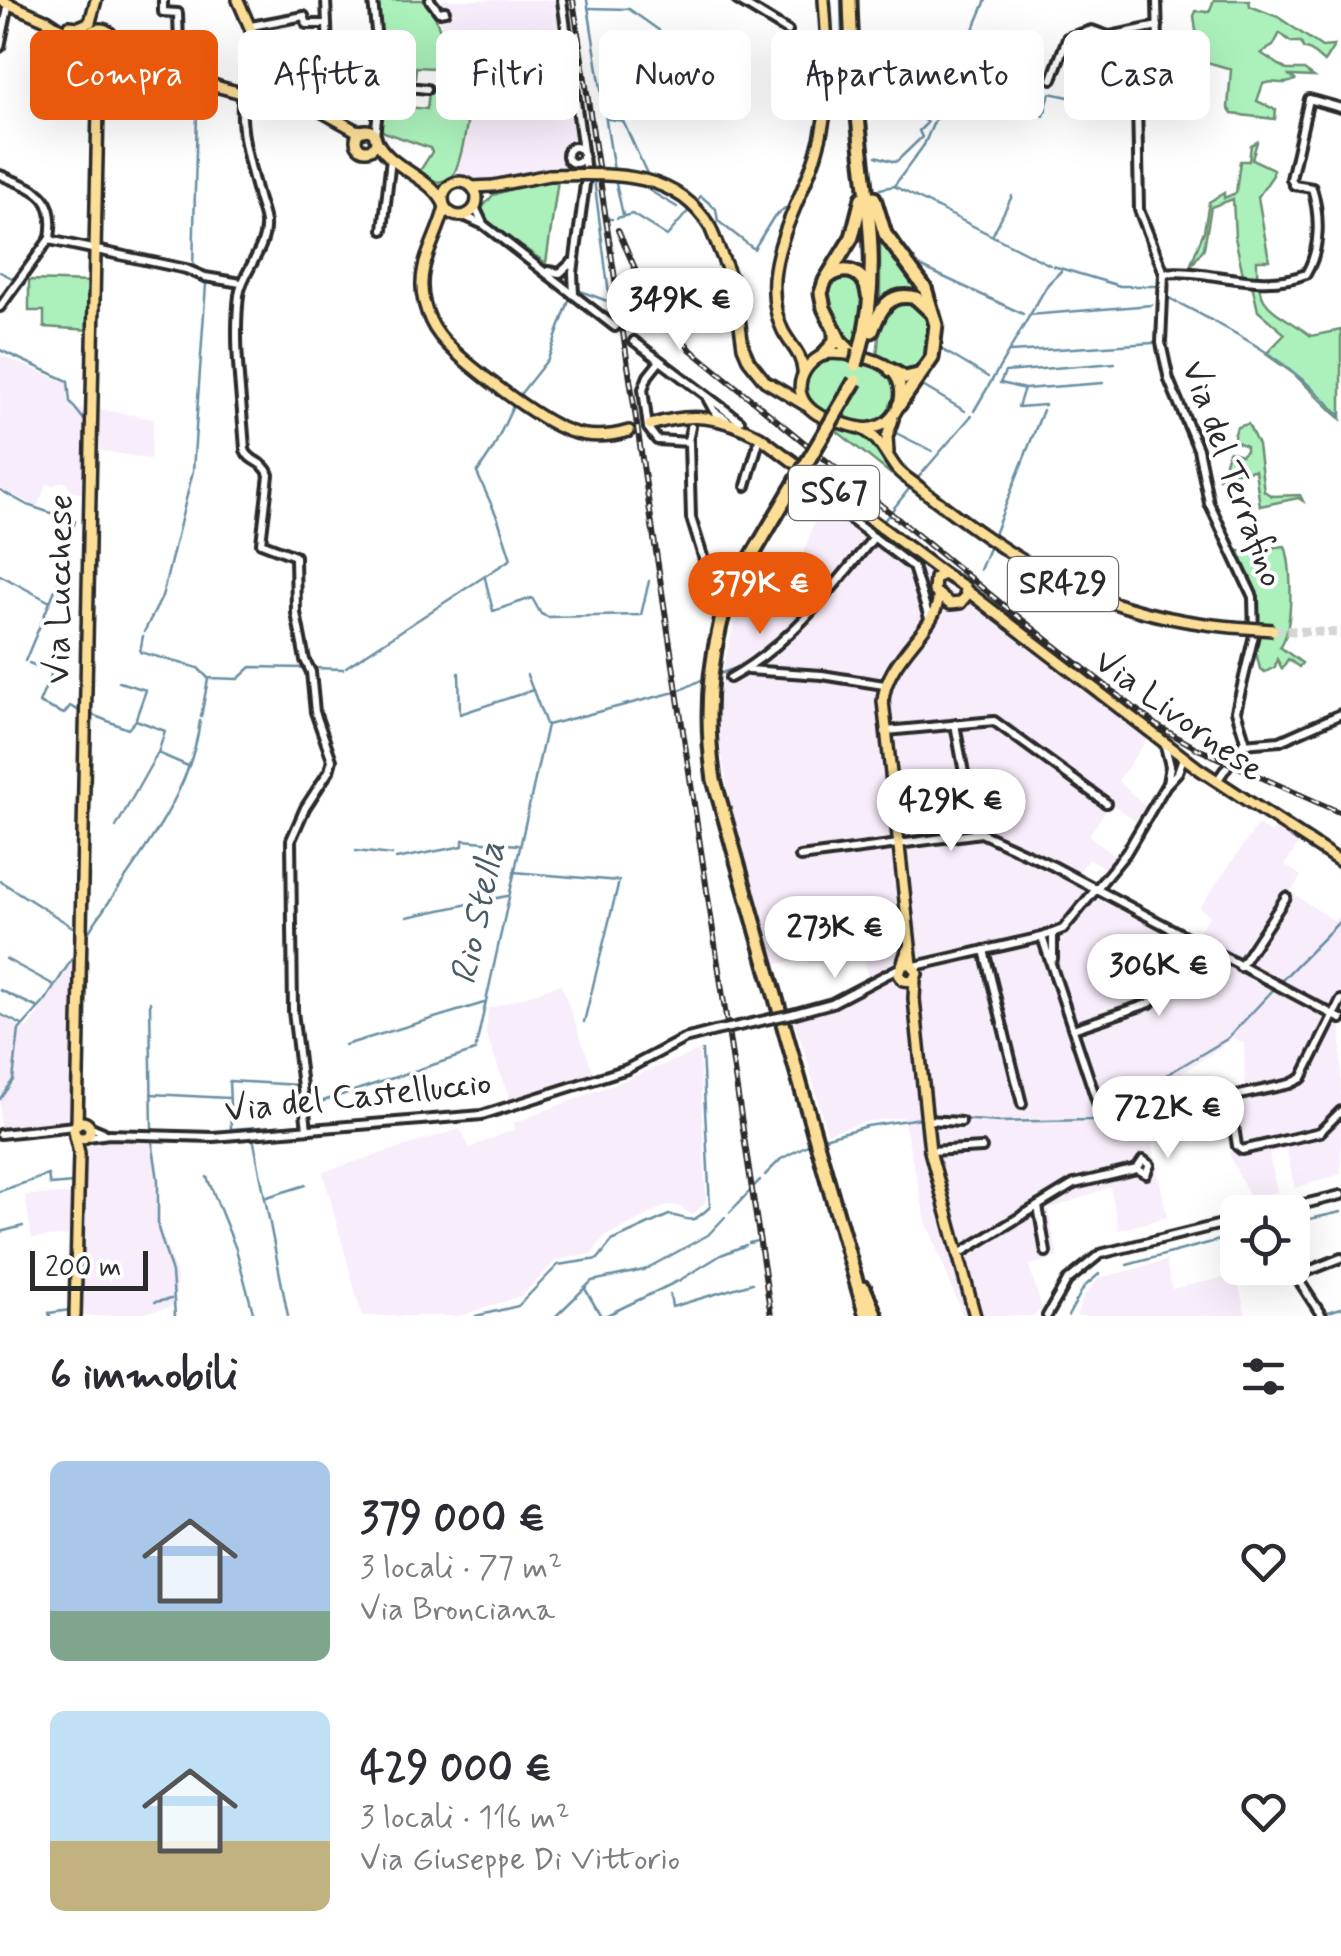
<!DOCTYPE html>
<html lang="it">
<meta charset="utf-8">
<style>
body{margin:0;font-family:Mynerve,sans-serif;background:#f7f7f7;color:#2b2b33;height:100vh;display:flex;flex-direction:column;font-size:38px;white-space:nowrap}
*{box-sizing:border-box;margin:0}
p{font-size:32px;color:#7c7c81}
.icon{flex:none;width:55px;height:55px;fill:none;stroke:currentColor;stroke-width:2;stroke-linecap:round;stroke-linejoin:round}
.map{position:relative;height:1316px;overflow:hidden}
.drawer{display:flex;flex-direction:column;background:#fff;flex:1}
.drawer>*{flex:none}
.top-card{position:absolute;left:30px;top:30px;width:1282px;height:90px;display:flex;gap:20px}
.fabs{position:absolute;left:1220px;top:1195px;display:grid;gap:20px}
.fabs a{display:grid;place-items:center;width:90px;height:90px;border-radius:15px;background:#fff;box-shadow:0 10px 40px #0002;font-size:50px}
.scale{position:absolute;left:30px;bottom:25px;width:118px;box-sizing:border-box;padding-left:10px;border:5px solid #2b2b2b;border-top:0;font-size:28px;line-height:35px;white-space:nowrap;color:#2b2b2b;-webkit-text-stroke:8px #fff;paint-order:stroke}
.price{position:absolute;translate:-50% -85px;padding:0 22px;border-radius:35px;background:#fff;color:#222;font-size:32px;line-height:65px;filter:drop-shadow(0 2px 5px #0008)}
.price::after{content:'';position:absolute;left:50%;top:60px;width:30px;height:22px;margin-left:-15px;background:inherit;clip-path:polygon(0 0,100% 0,50% 100%)}
.price.active{background:#ea580c;color:#fff}
ul{padding:0;list-style:none}
li{display:flex;align-items:center;gap:30px;height:250px;padding:0 50px}
li span{display:grid;place-items:center;flex:none;width:280px;height:200px;border-radius:15px;color:#555}
li>.icon{margin-inline-start:auto}
span .icon{width:120px;height:120px;fill:#fffc;stroke-width:1}
li b{font-size:42px}
h2{display:flex;justify-content:space-between;align-items:center;height:120px;padding:0 50px;font-size:42px}
.chip{padding:0 35px;border-radius:15px;background:#fff;box-shadow:0 10px 40px #0002;font-size:35px;line-height:90px}
.chip.active{background:#ea580c;color:#fff}
.map>svg:first-child{display:block}
.built{fill:#f8edfa}
.green{fill:#acf1bc;stroke:#6c8e74;stroke-width:2.5}
.lines{fill:none;stroke-linecap:round;stroke-linejoin:round}
.stream{stroke:#698fa3;stroke-width:2.5}
.major-tunnel{stroke:#d5d5d5;stroke-width:9;stroke-dasharray:9 4.5;stroke-linecap:butt}
.minor-casing{stroke:#2b2b2b;stroke-width:14}
.major-casing{stroke:#2b2b2b;stroke-width:16}
.highway-casing{stroke:#2b2b2b;stroke-width:19}
.minor{stroke:#fff;stroke-width:6}
.major{stroke:#fcde96;stroke-width:9}
.highway{stroke:#fcde96;stroke-width:11}
.rail-casing{stroke:#2b2b2b;stroke-width:6}
.rail{stroke:#fff;stroke-width:2.5;stroke-dasharray:8;stroke-linecap:butt}
.minor-bridge-casing{stroke:#2b2b2b;stroke-width:14;stroke-linecap:butt}
.major-bridge-casing{stroke:#2b2b2b;stroke-width:16;stroke-linecap:butt}
.highway-bridge-casing{stroke:#2b2b2b;stroke-width:19;stroke-linecap:butt}
.minor-bridge{stroke:#fff;stroke-width:6}
.major-bridge{stroke:#fcde96;stroke-width:9}
.highway-bridge{stroke:#fcde96;stroke-width:11}
.labels{text-anchor:middle;dominant-baseline:central;stroke-width:8;stroke-linejoin:round;paint-order:stroke}
.shield{fill:#fff;stroke:#6b6b6b;stroke-width:2.5}
.shield-label{font-size:32px;font-weight:bold;fill:#2b2b2b}
.street-label{font-size:35px;fill:#2b2b2b;stroke:#fff}
.water-label{font-size:38px;font-style:italic;fill:#4a5d67;stroke:#fff}
</style>
<div class="map">
<svg width="1341" height="1316" viewBox="0 0 1341 1316">
<rect width="100%" height="100%" fill="#fff"/>
<filter id="ink" filterUnits="userSpaceOnUse"><feTurbulence type="fractalNoise" baseFrequency=".01" numOctaves="2"/><feDisplacementMap in="SourceGraphic" scale="20" xChannelSelector="R" yChannelSelector="G"/><feConvolveMatrix kernelMatrix="1 2 1 2 8 2 1 2 1" color-interpolation-filters="sRGB"/></filter>
<g filter="url(#ink)">
<g class="built">
<polygon points="427,0 565,0 591,171 557,170 478,185 462,178 450,180 470,106 469,84 463,66 446,42 438,14"/>
<polygon points="0,355 69,384 67,399 72,408 89,411 87,495 71,491 67,483 61,481 54,486 47,484 37,507 0,488"/>
<polygon points="98,409 154,419 150,459 98,450"/>
<polygon points="828,493 930,575 1150,735 1118,781 1148,809 1139,824 1111,803 1089,835 1116,858 1109,870 1088,859 1077,875 1195,936 1210,915 1199,908 1258,825 1271,833 1278,824 1301,840 1285,865 1301,876 1291,892 1334,921 1341,914 1341,1174 1295,1188 1286,1149 1269,1153 1277,1192 1250,1197 1230,1157 1222,1090 1245,1086 1244,1043 1233,1038 1144,1100 1167,1217 1119,1230 1110,1187 1048,1210 1058,1257 1029,1266 1042,1309 1033,1316 963,1316 926,1221 903,1117 865,1122 827,1133 805,1052 793,1020 822,1011 873,988 866,971 865,940 850,937 826,939 828,962 808,964 807,959 776,964 729,796 720,744 719,701 723,669 740,600 752,572 792,590 818,509"/>
<polygon points="80,951 75,1123 0,1128 0,1015 21,1028 28,1028"/>
<polygon points="561,984 593,1072 511,1102 486,1034 488,1009"/>
<polygon points="699,1051 706,1197 705,1203 692,1215 679,1206 667,1205 604,1237 592,1254 557,1260 521,1296 460,1316 362,1316 323,1172 460,1129 470,1148 515,1129 514,1123"/>
<polygon points="100,1138 151,1139 158,1163 160,1227 177,1276 175,1306 131,1316 77,1316 82,1155 88,1145"/>
<polygon points="78,1194 77,1235 32,1238 25,1195"/>
<polygon points="1166,1261 1172,1289 1236,1275 1246,1316 1076,1316 1084,1296 1099,1278"/>
</g>
<g class="green">
<path d="M377,0h49c12,15 11,29 20,43 8,14 20,25 23,42 3,20 -7,78 -18,94l-13,3 -20,-8 14,-22 -2,-4 -46,-16 -5,-6 6,-29h5l-1,18h8l1,-9 29,3 2,-17 20,-1 -2,-17h-12l-1,-6 -18,-1 -1,13 -31,1z"/>
<path d="M1214,0h35l1,6 28,11 44,30 12,-1 -10,16 -13,-11 -8,-3 -2,-6h-10l-11,-9 -7,13 -12,7 26,17h17l10,7 -24,-1 5,4c-12,7 -21,-1 -32,4l-6,17 19,9 -1,9 -43,-5 -4,-6 3,-39 -31,-9 -6,-44 2,-5 13,1z"/>
<path d="M1257,142l-5,17 21,10v6l-15,22 11,63h-12c-2,54 21,49 54,76l30,-6v89l-47,-45 -28,-20 19,-20 -27,-23 -6,-27h-7l-10,-47 -2,-38 -22,8 -7,41 -15,21 15,-38 5,-29 15,-9v5l12,-5 4,-32h9l2,-16z"/>
<polygon points="541,180 558,180 546,263 488,223 482,208 493,195"/>
<polygon points="880,233 906,264 927,303 920,297 880,304"/>
<path d="M843,274l15,5 7,16 -11,58c-9,-15 -39,-53 -25,-70 3,-4 9,-6 14,-9z"/>
<polygon points="29,280 91,282 90,330 44,327 44,311 29,311"/>
<path d="M910,300c32,23 28,53 -1,77l-32,-20 4,-41 9,-11z"/>
<path d="M837,358c38,6 79,20 48,63l-23,5 -51,-20c-13,-26 -1,-44 26,-48z"/>
<polygon points="1248,424 1258,445 1264,491 1272,496 1300,495 1303,501 1298,498 1260,506 1255,470 1228,473 1219,478 1219,473 1227,469 1225,462 1229,451 1241,455 1246,451 1246,446 1233,440 1237,427"/>
<path d="M836,425c34,10 41,17 56,50l-58,-46z"/>
<path d="M1285,546c7,20 9,83 -5,101l22,16 -3,4 -11,-8 -6,10 -5,-10 -2,8 -10,5 -5,-3 -6,-25 2,-11 16,1 1,-9 -16,-1 -3,-26 -22,-46z"/>
</g>
<g class="lines">
<g class="stream">
<polyline points="566,0 592,171"/>
<polyline points="587,0 614,171"/>
<polyline points="841,0 842,41"/>
<polyline points="588,8 629,9 667,36"/>
<polyline points="104,80 120,81 129,99 197,111 193,269"/>
<polyline points="918,111 950,63 1044,116 1050,93 1092,102 1095,87 1088,61 1112,51 1154,44"/>
<polyline points="608,119 623,121 648,176"/>
<polyline points="876,156 895,162 898,160 922,137 919,131 927,123 919,115"/>
<polyline points="615,179 623,215"/>
<polyline points="650,184 650,191 677,207"/>
<polyline points="894,186 924,145 986,0"/>
<polyline points="880,189 894,186 1050,265"/>
<polyline points="617,218 632,214 667,236 701,196 716,209 718,221 754,249 773,218 785,208"/>
<polyline points="610,219 612,219"/>
<polyline points="993,234 1012,196"/>
<polyline points="920,266 1023,314"/>
<polyline points="1053,266 1120,286 1161,286"/>
<polyline points="0,272 16,280"/>
<polyline points="575,289 610,302 594,179"/>
<path d="M1167,297c71,37 118,59 174,119"/>
<polyline points="1029,315 1152,305"/>
<polyline points="941,349 988,377"/>
<polyline points="0,350 68,381 70,402 85,421"/>
<polyline points="1010,352 1153,343"/>
<polyline points="1000,383 1005,372 1115,363"/>
<polyline points="1001,383 1024,389 1103,383"/>
<polyline points="921,385 965,411"/>
<polyline points="1023,391 1018,407 1045,405"/>
<polyline points="518,397 548,359 570,298"/>
<polyline points="974,411 1048,284 1061,271"/>
<polyline points="894,432 932,451"/>
<polyline points="917,479 972,415"/>
<polyline points="0,490 27,505 75,521 60,578 25,661"/>
<polyline points="883,522 912,485"/>
<polyline points="993,537 1043,410"/>
<polyline points="980,570 989,548"/>
<polyline points="0,575 50,602"/>
<polyline points="485,578 493,611 532,598 541,614 548,617 641,615 649,581"/>
<polyline points="144,632 162,597 193,471 206,284 198,277"/>
<polyline points="143,636 140,652 198,668 208,678 238,679 251,667 305,668"/>
<polyline points="783,636 798,620"/>
<polyline points="29,663 52,672 39,703 64,714 70,706 81,712"/>
<polyline points="346,667 511,559 498,519 477,473 493,449 514,404"/>
<polyline points="313,668 343,669"/>
<polyline points="459,673 460,714 533,690"/>
<polyline points="719,674 744,665 773,644"/>
<polyline points="527,675 546,724"/>
<polyline points="119,682 146,690 136,718"/>
<polyline points="681,690 705,678"/>
<polyline points="90,714 128,729 136,720 165,731 158,753 188,766"/>
<polyline points="201,717 208,679"/>
<polyline points="547,725 675,692"/>
<polyline points="116,827 157,754"/>
<polyline points="356,851 392,855"/>
<polyline points="396,859 463,846 463,840 518,845"/>
<polyline points="514,872 619,881 584,1022"/>
<polyline points="0,881 79,931"/>
<polyline points="407,917 507,896"/>
<path d="M86,936c42,-66 104,-135 114,-215"/>
<polyline points="6,959 54,985"/>
<polyline points="1279,983 1341,920"/>
<polyline points="0,990 38,1008"/>
<polyline points="150,1002 152,1130"/>
<polyline points="0,1014 22,1025"/>
<polyline points="345,1045 484,1003"/>
<polyline points="299,1085 229,1081 231,1129 304,1124"/>
<polyline points="305,1090 308,1112"/>
<polyline points="151,1094 228,1098"/>
<polyline points="0,1099 13,1080 19,1030 45,1001 77,951"/>
<polyline points="308,1106 475,1051 547,725"/>
<polyline points="933,1117 999,1122 1091,1120 1227,1039 1273,990"/>
<polyline points="253,1137 288,1316"/>
<polyline points="824,1138 867,1126 921,1118"/>
<polyline points="152,1140 158,1180 158,1228 172,1273 175,1316"/>
<polyline points="765,1175 781,1159 811,1143"/>
<polyline points="207,1177 236,1249 254,1316"/>
<polyline points="754,1186 760,1180"/>
<polyline points="0,1191 48,1175 50,1185 73,1183"/>
<polyline points="267,1197 306,1185"/>
<polyline points="730,1212 750,1191"/>
<polyline points="1292,1223 1341,1212"/>
<polyline points="0,1232 23,1226"/>
<polyline points="749,1243 757,1241"/>
<polyline points="1127,1265 1238,1235"/>
<polyline points="584,1287 601,1316"/>
<polyline points="670,1294 672,1307 752,1283"/>
<polyline points="155,1302 171,1299"/>
<polyline points="1325,1313 1341,1308"/>
<polyline points="50,1316 49,1313 70,1310"/>
<path d="M476,1316l42,-10 40,-41 40,-6 14,-18 57,-26c25,4 20,11 41,-8l-8,-156"/>
<polyline points="556,1316 592,1281 644,1270 708,1235 725,1217"/>
<polyline points="605,1316 680,1280 721,1255 746,1245"/>
<polyline points="1068,1316 1084,1287 1099,1274"/>
</g>
<g class="major-tunnel">
<polyline points="629,431 650,425"/>
<polyline points="1273,630 1341,633"/>
</g>
<g class="minor-casing">
<g id="minor">
<polyline points="163,0 163,12 178,13 179,46 170,69"/>
<polyline points="326,0 329,75 327,101 336,116"/>
<polyline points="373,0 381,84 375,136"/>
<polyline points="430,0 439,12 445,11"/>
<polyline points="562,0 583,151"/>
<polyline points="737,0 788,31"/>
<polyline points="1157,0 1158,45 1137,98 1139,210 1164,273 1161,343 1169,380 1198,449 1209,503 1253,597 1254,635 1236,711 1245,740 1217,781"/>
<polyline points="251,26 304,16 307,24 327,24"/>
<polyline points="0,47 8,8"/>
<polyline points="300,75 329,75 367,84"/>
<polyline points="1052,79 1067,38 1092,30 1109,36 1158,26"/>
<polyline points="381,84 427,89"/>
<path d="M243,94c-5,31 6,69 14,99 2,10 7,20 8,30 2,27 -22,47 -26,72 -6,51 3,104 6,155 5,13 20,11 24,25l-8,68 34,13 1,57 9,47 6,12 4,40 17,48 -3,11 -24,37 -14,32 2,171 14,118"/>
<circle cx="575" cy="155" r="8"/>
<path d="M0,175c36,15 57,19 50,63l4,3 132,28 19,8 36,6"/>
<polyline points="475,207 483,224"/>
<polyline points="464,216 484,225 615,327"/>
<polyline points="383,230 391,158"/>
<polyline points="548,271 560,273 571,263"/>
<path d="M1164,273c46,-5 95,20 142,1 15,-25 14,-59 6,-86l-18,-3 -3,-6 18,-80 32,9"/>
<polyline points="574,295 573,273 586,177 584,155"/>
<polyline points="0,307 50,238"/>
<polyline points="634,341 740,421"/>
<polyline points="660,361 648,376 643,389 648,428 657,440 689,442 691,518 705,563 702,594"/>
<polyline points="708,400 714,411 726,419"/>
<polyline points="688,441 691,427"/>
<polyline points="746,486 760,437"/>
<polyline points="834,507 913,567 929,618"/>
<polyline points="748,670 822,675 884,685"/>
<path d="M730,678c59,-33 102,-89 144,-141"/>
<polyline points="955,724 975,833"/>
<polyline points="886,731 994,721 1106,803"/>
<polyline points="1164,742 1170,766 1167,783"/>
<polyline points="1243,744 1280,741 1341,714"/>
<polyline points="800,857 981,833 1053,866 1341,1019"/>
<polyline points="1053,934 1053,959"/>
<polyline points="1042,937 1098,1105"/>
<polyline points="984,950 1022,1104"/>
<polyline points="915,966 1042,937 1063,929 1126,853 1166,785 1178,772 1183,758"/>
<polyline points="1240,967 1286,897"/>
<polyline points="1341,1000 1302,1078 1290,1084 1235,1096 1230,1100 1237,1146 1242,1150 1320,1132 1341,1111"/>
<polyline points="792,1014 832,1003 899,968"/>
<polyline points="739,1026 774,1018"/>
<polyline points="1073,1029 1150,1003 1187,962 1198,945"/>
<polyline points="927,1120 961,1122"/>
<polyline points="89,1126 103,1132"/>
<polyline points="0,1134 75,1126"/>
<polyline points="88,1137 109,1134 213,1137 482,1115 627,1069 684,1039 715,1031"/>
<polyline points="930,1151 982,1148"/>
<polyline points="1038,1206 1046,1252"/>
<polyline points="1271,1212 1341,1195"/>
<polyline points="959,1254 1074,1184 1137,1169 1146,1174 1150,1165 1143,1160 1137,1169"/>
<polyline points="1291,1268 1296,1276"/>
<polyline points="1047,1316 1067,1281 1100,1254 1238,1220"/>
<polyline points="1322,1316 1296,1276 1341,1258"/>
</g>
</g>
<g class="major-casing">
<g id="major">
<polyline points="0,0 48,21"/>
<polyline points="238,0 274,83"/>
<path d="M47,20c25,16 44,29 49,59"/>
<polyline points="69,26 79,27 90,22 96,0"/>
<polyline points="67,29 91,33"/>
<circle cx="100" cy="43" r="14"/>
<polyline points="113,38 130,53 219,87 260,98"/>
<polyline points="103,73 116,59 136,58"/>
<polyline points="278,87 355,130 364,131"/>
<polyline points="247,91 271,82 278,87 278,96 271,102 264,102 258,95 259,87"/>
<circle cx="366" cy="140" r="10"/>
<path d="M375,137c12,31 52,37 68,65"/>
<circle cx="460" cy="199" r="17"/>
<polyline points="472,187 493,186 549,175"/>
<path d="M445,207c-8,34 -30,58 -21,95 3,12 8,24 16,34 21,26 98,84 129,95 20,7 40,6 60,0"/>
<polyline points="710,227 735,288 743,347 749,361 765,381 805,405"/>
<path d="M829,353c18,0 46,4 60,15 22,19 11,55 -17,60 -10,2 -20,-2 -30,-5 -10,-3 -21,-5 -29,-12 -25,-19 -10,-51 16,-58z"/>
<path d="M803,371c-1,-17 -12,-25 -20,-40 -8,-16 -10,-35 -9,-53 4,-44 29,-83 42,-124 16,-50 12,-102 8,-154"/>
<path d="M650,425c42,-13 72,-9 110,12l184,137"/>
<path d="M861,428c19,10 23,24 35,40 6,8 16,13 24,20 103,80 178,127 312,139"/>
<polyline points="888,452 887,437 893,419"/>
<polygon points="944,574 965,587 966,596 960,603 950,604 934,591 935,578"/>
<polyline points="966,590 1199,769 1341,862"/>
<polyline points="904,964 912,964 917,974 912,981 903,980 899,974 907,951"/>
<path d="M912,964l-29,-263c3,-44 57,-74 55,-105"/>
<polyline points="915,979 914,999 930,1151 975,1316"/>
<circle cx="82" cy="1130" r="8"/>
<polyline points="77,1124 98,107 99,72 105,55"/>
<polyline points="75,1316 79,1153 75,1136"/>
</g>
</g>
<g class="highway-casing">
<g id="highway">
<path d="M850,0c1,51 6,102 12,153 8,68 17,131 -2,198"/>
<polyline points="874,198 885,234 925,288 936,325 932,358 899,405"/>
<path d="M829,277c18,-13 37,-4 39,18"/>
<path d="M872,331c8,-22 17,-40 44,-33l16,15"/>
<polyline points="824,354 835,342 835,332"/>
<polyline points="855,356 840,341 824,308 821,293 825,281 852,237 862,198"/>
<polyline points="891,370 905,378 918,375"/>
<path d="M737,572c-27,69 -34,135 -23,208l152,536"/>
<polyline points="864,1288 876,1316"/>
</g>
</g>
<use href="#minor" class="minor"/>
<use href="#major" class="major"/>
<use href="#highway" class="highway"/>
<g class="rail-casing">
<g id="rail">
<polyline points="573,0 771,1316"/>
<polyline points="618,230 648,298 691,350 1002,604 1156,725 1198,749 1341,813"/>
</g>
</g>
<use href="#rail" class="rail"/>
<g class="minor-bridge-casing">
<g id="minor-bridge">
<polyline points="774,1018 792,1014"/>
<polyline points="715,1031 739,1026"/>
</g>
</g>
<g class="major-bridge-casing">
<g id="major-bridge">
<path d="M549,175c60,-1 126,-6 161,52"/>
<polyline points="1232,627 1273,630"/>
</g>
</g>
<g class="highway-bridge-casing">
<g id="highway-bridge">
<polyline points="856,365 860,351"/>
<polyline points="742,573 855,381"/>
</g>
</g>
<use href="#minor-bridge" class="minor-bridge"/>
<use href="#major-bridge" class="major-bridge"/>
<use href="#highway-bridge" class="highway-bridge"/>
</g>
</g>
<g class="labels">
<g class="shield">
<rect x="789" y="466" width="90" height="54" rx="8"/>
<rect x="1008" y="557" width="110" height="54" rx="8"/>
</g>
<g class="shield-label">
<text x="834" y="493">SS67</text>
<text x="1063" y="584">SR429</text>
</g>
<g class="street-label">
<text transform="translate(1232 474) rotate(70)">Via del Terrafino</text>
<text transform="translate(60 589) rotate(-89)">Via Lucchese</text>
<text transform="translate(1179 716) rotate(36)">Via Livornese</text>
<text transform="translate(358 1097) rotate(-6)">Via del Castelluccio</text>
</g>
<g class="water-label">
<text transform="translate(479 913) rotate(-78)">Rio Stella</text>
</g>
</g>
</svg>
<div class="fabs">
<a><svg class="icon" aria-label="locate" viewBox="0 0 24 24"><circle cx="12" cy="12" r="6"/><path d="M12 2v4M12 18v4M2 12h4M18 12h4"/></svg></a>
</div>
<div class="scale">200 m</div>
<b class="price" style="left:680px;top:353px">349K €</b>
<b class="price active" style="left:760px;top:637px">379K €</b>
<b class="price" style="left:951px;top:854px">429K €</b>
<b class="price" style="left:835px;top:981px">273K €</b>
<b class="price" style="left:1159px;top:1019px">306K €</b>
<b class="price" style="left:1168px;top:1161px">722K €</b>
<div class="top-card">
<a class="chip active">Compra</a>
<a class="chip">Affitta</a>
<a class="chip">Filtri</a>
<a class="chip">Nuovo</a>
<a class="chip">Appartamento</a>
<a class="chip">Casa</a>
</div>
</div>
<section class="drawer">
<h2>6 immobili<svg class="icon" aria-label="filters" viewBox="0 0 24 24"><path d="M4 7h16M4 17h16"/><circle cx="9" cy="7" r="2"/><circle cx="15" cy="17" r="2"/></svg></h2>
<ul>
<li><span style="background:linear-gradient(#a9c7e8 75%,#7fa58c 0)"><svg class="icon" aria-label="home" viewBox="0 0 24 24"><path d="M3 11l9-7 9 7M6 9v11h12V9"/></svg></span><div><b>379 000 €</b><p>3 locali · 77 m²</p><p>Via Bronciana</p></div><svg class="icon" aria-label="heart" viewBox="0 0 24 24"><path d="M12 20l-8-8c-3-5 5-10 8-4 3-6 11-1 8 4z"/></svg></li>
<li><span style="background:linear-gradient(#bfe0f5 65%,#c2b280 0)"><svg class="icon" aria-label="home" viewBox="0 0 24 24"><path d="M3 11l9-7 9 7M6 9v11h12V9"/></svg></span><div><b>429 000 €</b><p>3 locali · 116 m²</p><p>Via Giuseppe Di Vittorio</p></div><svg class="icon" aria-label="heart" viewBox="0 0 24 24"><path d="M12 20l-8-8c-3-5 5-10 8-4 3-6 11-1 8 4z"/></svg></li>
</ul>
</section>
